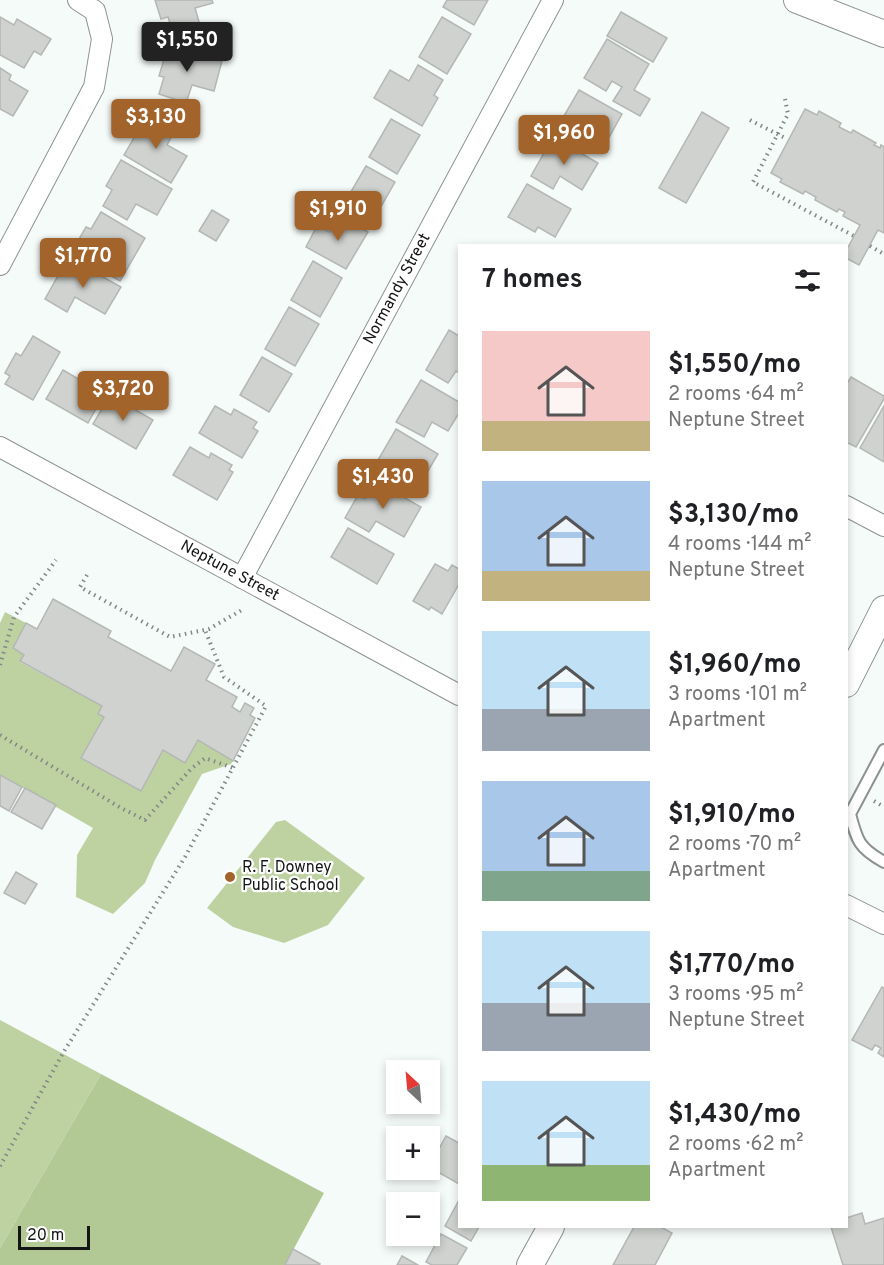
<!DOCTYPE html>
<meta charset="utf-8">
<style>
body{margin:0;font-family:Overpass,sans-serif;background:#f2f2f2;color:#202124;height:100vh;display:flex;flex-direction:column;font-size:22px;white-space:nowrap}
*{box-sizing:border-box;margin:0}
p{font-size:20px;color:#757577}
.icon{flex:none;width:33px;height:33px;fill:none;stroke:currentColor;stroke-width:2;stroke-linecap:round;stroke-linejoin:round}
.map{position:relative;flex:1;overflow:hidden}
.details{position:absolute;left:458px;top:244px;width:390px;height:984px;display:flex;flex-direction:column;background:#fff;border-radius:0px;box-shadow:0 3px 9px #0003}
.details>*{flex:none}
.needle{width:39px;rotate:334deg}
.controls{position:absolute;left:386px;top:1060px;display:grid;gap:12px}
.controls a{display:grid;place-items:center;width:54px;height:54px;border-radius:0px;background:#fff;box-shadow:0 3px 9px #0003;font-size:30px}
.scale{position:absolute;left:18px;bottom:15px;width:72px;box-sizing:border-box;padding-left:6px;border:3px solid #141615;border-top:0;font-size:16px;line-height:21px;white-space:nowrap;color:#141615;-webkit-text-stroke:4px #fff;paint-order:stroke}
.price{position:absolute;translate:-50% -51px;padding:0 14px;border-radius:6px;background:#a3642b;color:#fff;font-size:20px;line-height:39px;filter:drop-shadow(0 2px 3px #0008)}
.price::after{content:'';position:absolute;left:50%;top:36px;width:18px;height:14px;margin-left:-9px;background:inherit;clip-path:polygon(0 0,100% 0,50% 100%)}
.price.selected{background:#222;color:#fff}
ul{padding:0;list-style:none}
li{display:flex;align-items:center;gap:18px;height:150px;padding:0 24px}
li span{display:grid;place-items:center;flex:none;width:168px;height:120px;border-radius:0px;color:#555}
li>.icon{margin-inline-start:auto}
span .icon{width:72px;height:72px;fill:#fffc;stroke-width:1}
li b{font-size:26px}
h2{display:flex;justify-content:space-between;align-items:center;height:72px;padding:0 24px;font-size:26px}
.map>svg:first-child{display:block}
.green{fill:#bed2a1}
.forest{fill:#b3c995}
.building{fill:#cfd2cf;stroke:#b4b7b4;stroke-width:1.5}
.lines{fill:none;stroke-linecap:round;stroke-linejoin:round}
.service-casing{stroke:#8d9290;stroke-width:14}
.minor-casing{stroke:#8d9290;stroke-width:22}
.tertiary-casing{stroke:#8d9290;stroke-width:28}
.path{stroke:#838786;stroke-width:4;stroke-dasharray:1.5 4.5;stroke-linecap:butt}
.service{stroke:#fff;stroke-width:10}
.minor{stroke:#fff;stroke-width:20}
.tertiary{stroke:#fff;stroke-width:26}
.poi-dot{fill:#a3642b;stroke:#fff;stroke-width:2}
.labels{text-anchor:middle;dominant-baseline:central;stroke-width:4.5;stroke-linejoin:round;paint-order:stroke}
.street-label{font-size:16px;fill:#141615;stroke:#fff}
.poi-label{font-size:16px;fill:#141615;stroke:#fff;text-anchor:start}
</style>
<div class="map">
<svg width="884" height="1265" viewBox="0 0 884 1265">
<rect width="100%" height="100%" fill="#f5fbf9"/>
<g class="green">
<polygon points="5,612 26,623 13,648 24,655 20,662 102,706 98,714 104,717 81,758 163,750 185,762 198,740 233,761 231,764 202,774 155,860 145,883 113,914 76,897 77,855 93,828 0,775 0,623"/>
<polygon points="285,820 365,878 328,925 284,943 233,927 207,908 276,822"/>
<polygon points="0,1020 101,1074 0,1248"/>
</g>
<polygon class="forest" points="101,1074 324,1193 285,1265 0,1265 0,1248"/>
<g class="building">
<polygon points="155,0 212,0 213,3 195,8 200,25 173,33 168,17 161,19"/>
<polygon points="447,0 488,0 474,25 443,7"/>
<polygon points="621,12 667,38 653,62 607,36"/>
<polygon points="0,17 14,25 17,19 51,39 41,55 34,51 24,68 0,55"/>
<polygon points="442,17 471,34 447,74 419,57"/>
<polygon points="607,39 649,64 634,90 650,99 640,116 613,101 622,87 612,81 606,91 584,78"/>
<polygon points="168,46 222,61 214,91 192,85 186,103 159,94 164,77 159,76"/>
<polygon points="418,65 443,80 434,95 438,98 422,126 374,98 390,70 409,81"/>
<polygon points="0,68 11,75 9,80 28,91 13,116 0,109"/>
<polygon points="579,90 622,114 607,141 585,129 579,140 557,128"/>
<polygon points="805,109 817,115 819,111 841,123 839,127 851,133 853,130 876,143 874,145 880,148 881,145 884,147 884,233 878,230 859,265 846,258 846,251 860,225 843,216 845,212 839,209 837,212 815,200 816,197 805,191 803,194 780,182 782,179 771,173"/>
<polygon points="702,112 729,128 686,203 659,188"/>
<polygon points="153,114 176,128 167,145 187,156 171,183 124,155 139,129 143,132"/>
<polygon points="391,119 420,135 397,174 369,157"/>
<polygon points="553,137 598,163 582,190 560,176 553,189 531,176"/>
<polygon points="121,160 172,189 157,215 136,204 127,220 103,206 112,190 106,186"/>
<polygon points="366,166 395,182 371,224 342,207"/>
<polygon points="527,184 571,209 555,237 538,227 535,232 508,217"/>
<polygon points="212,210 229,220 216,241 199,231"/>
<polygon points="101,212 145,238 120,281 71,253 86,227 91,229"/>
<polygon points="339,215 368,232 346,269 306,247 317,226 329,232"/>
<polygon points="73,260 121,287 105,314 75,297 67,312 45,299 60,272 64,275"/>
<polygon points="313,261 342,278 320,317 291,300"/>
<polygon points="289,307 319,324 295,366 265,349"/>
<polygon points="449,330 459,336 459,373 456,371 448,383 426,370"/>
<polygon points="33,336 60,352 33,400 5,384 10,376 5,373 16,353 21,356"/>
<polygon points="262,357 292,374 269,412 240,395"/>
<polygon points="63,370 104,394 88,423 46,399"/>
<polygon points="851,377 884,396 884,399 856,447 846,442 846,385"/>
<polygon points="421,380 459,402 459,413 448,431 432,422 424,437 396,422"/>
<polygon points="110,395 153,420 136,449 93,424"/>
<polygon points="215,406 231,415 234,409 257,422 253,428 258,431 242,458 199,433"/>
<polygon points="884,406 884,462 860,448"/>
<polygon points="396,429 438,454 422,481 401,469 395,479 374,467"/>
<polygon points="190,447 209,458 211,453 232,465 229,470 233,472 217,500 173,475"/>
<polygon points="375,481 421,507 404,537 376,521 369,532 345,518 358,495 365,499"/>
<polygon points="348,528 394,554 377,584 331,557"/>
<polygon points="435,564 448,571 452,565 459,569 459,584 442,614 431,607 429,610 413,601"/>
<polygon points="53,599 111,631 108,637 171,671 184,647 215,664 206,680 237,697 232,707 240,712 245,703 254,708 250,715 255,718 233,761 198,740 185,763 163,750 141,791 81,758 104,717 98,714 102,706 20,661 24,655 13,648 26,623 37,629"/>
<polygon points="0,775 22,787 9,811 0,806"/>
<polygon points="25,788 56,805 42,829 11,812"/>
<polygon points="16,872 37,884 25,904 4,893"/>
<polygon points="882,987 884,988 884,1057 878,1053 881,1048 875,1045 872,1050 852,1040"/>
<polygon points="446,1136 459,1143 459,1184 429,1167"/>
<polygon points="459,1200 459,1227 479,1227 471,1241 445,1226"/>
<polygon points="862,1213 865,1224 884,1218 884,1265 843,1265 831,1227 846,1227 846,1218"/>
<polygon points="634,1227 661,1227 672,1233 655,1265 613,1265"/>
<polygon points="441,1234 467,1248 457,1265 432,1265 426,1262"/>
<polygon points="293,1249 320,1264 319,1265 285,1265"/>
<polygon points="402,1256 418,1265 397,1265"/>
</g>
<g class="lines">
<g class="service-casing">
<path id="service" d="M884,750l-34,64c7,27 9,34 34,48"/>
</g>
<g class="minor-casing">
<g id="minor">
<polyline points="0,265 94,87 102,39 95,11 78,0"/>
<path id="s1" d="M0,447l459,248"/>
<polyline points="846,506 884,526"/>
<path id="s2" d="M242,578l311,-578"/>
<polyline points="846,905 884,924"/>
</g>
</g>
<g class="tertiary-casing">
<g id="tertiary">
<polyline points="797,0 884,34"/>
<polyline points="846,684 884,609"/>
<polyline points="530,1265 551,1227"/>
</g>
</g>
<g class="path">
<polyline points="785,99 788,114 753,182 854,236"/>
<polyline points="750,120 785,138"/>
<polyline points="870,246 884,254"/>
<polyline points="87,575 80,587 170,637 209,629 242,610"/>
<polyline points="0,665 14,617 56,560"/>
<polyline points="0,735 121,808 145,820 191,769 205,758 233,768"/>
<polyline points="874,801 884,807"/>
<polyline points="0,1166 63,1053 185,857 266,706 224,677 205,630"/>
</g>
<use href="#service" class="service"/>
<use href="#minor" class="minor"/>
<use href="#tertiary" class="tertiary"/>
</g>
<circle class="poi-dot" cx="230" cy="877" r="6"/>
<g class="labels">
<g class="street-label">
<text stroke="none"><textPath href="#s2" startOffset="328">Normandy Street</textPath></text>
<text stroke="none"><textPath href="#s1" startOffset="261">Neptune Street</textPath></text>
</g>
<g class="poi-label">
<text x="242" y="868">R. F. Downey<tspan x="242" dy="18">Public School</tspan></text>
</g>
</g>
</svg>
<div class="controls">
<a><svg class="needle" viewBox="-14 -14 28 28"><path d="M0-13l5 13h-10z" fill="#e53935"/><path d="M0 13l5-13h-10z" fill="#757577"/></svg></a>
<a>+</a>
<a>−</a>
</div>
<div class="scale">20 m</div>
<b class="price selected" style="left:187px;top:73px">$1,550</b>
<b class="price" style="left:156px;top:150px">$3,130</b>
<b class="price" style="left:564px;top:166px">$1,960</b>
<b class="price" style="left:338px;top:242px">$1,910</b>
<b class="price" style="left:83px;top:289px">$1,770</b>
<b class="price" style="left:123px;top:422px">$3,720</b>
<b class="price" style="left:383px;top:510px">$1,430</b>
<section class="details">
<h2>7 homes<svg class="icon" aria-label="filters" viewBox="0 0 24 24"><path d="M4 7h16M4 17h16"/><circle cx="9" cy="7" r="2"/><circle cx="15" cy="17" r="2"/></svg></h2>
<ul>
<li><span style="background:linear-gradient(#f6c9c9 75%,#c2b280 0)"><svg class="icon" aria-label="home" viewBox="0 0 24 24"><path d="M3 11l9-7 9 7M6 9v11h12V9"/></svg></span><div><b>$1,550/mo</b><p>2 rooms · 64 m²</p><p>Neptune Street</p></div></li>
<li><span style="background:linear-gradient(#a9c7e8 75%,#c2b280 0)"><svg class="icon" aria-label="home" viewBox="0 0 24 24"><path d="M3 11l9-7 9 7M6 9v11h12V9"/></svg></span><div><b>$3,130/mo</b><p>4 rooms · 144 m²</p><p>Neptune Street</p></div></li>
<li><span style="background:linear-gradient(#bfe0f5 65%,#9aa5b1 0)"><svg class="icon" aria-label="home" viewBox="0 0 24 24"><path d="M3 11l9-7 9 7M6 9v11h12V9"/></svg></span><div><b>$1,960/mo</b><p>3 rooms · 101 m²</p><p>Apartment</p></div></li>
<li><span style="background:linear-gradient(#a9c7e8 75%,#7fa58c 0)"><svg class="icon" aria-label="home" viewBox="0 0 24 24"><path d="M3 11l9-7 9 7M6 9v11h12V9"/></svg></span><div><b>$1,910/mo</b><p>2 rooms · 70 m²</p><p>Apartment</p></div></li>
<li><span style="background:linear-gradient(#bfe0f5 60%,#9aa5b1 0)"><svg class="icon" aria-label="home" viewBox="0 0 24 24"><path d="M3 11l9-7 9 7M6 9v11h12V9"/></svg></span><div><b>$1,770/mo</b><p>3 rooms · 95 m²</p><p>Neptune Street</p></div></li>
<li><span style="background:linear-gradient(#bfe0f5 70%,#8fb573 0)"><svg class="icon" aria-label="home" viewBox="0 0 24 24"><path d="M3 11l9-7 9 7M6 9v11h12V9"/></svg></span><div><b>$1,430/mo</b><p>2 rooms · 62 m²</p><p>Apartment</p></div></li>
</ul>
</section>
</div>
